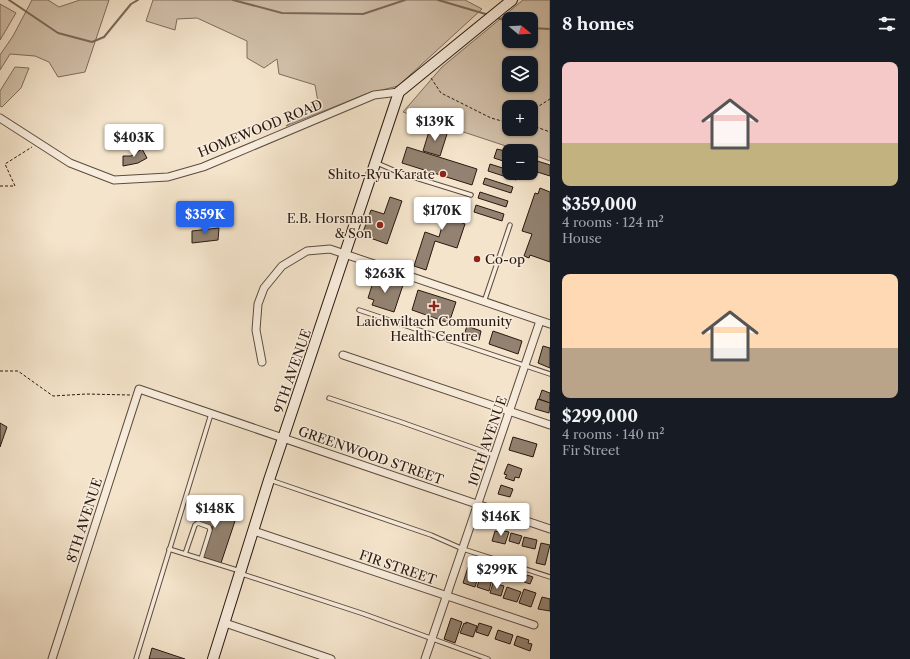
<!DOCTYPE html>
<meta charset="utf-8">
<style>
body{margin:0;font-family:"Libre Caslon Text",serif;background:#20242c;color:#f1f3f6;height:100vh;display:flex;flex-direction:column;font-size:15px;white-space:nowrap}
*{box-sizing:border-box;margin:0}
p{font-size:13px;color:#9ea1a6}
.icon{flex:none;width:22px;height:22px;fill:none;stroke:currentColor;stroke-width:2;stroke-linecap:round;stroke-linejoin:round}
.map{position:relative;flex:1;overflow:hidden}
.sheet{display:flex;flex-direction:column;background:#171b24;width:360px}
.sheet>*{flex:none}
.needle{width:26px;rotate:108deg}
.fabs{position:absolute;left:502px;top:12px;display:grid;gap:8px}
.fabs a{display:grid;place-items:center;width:36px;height:36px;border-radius:8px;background:#171b24;box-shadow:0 1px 3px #0004;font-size:20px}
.price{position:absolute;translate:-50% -34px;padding:0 9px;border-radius:4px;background:#fff;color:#222;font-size:13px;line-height:26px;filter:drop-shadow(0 1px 2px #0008)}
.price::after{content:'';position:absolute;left:50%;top:24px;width:12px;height:9px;margin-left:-6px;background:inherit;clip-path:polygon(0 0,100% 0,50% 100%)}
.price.active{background:#2563eb;color:#fff}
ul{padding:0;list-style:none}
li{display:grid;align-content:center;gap:8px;height:212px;padding:0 12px}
li span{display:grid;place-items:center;height:124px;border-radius:8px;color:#555}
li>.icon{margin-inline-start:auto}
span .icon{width:72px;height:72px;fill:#fffc;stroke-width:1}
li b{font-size:17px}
h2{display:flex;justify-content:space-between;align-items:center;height:48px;padding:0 12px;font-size:17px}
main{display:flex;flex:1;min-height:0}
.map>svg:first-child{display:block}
.green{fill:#d2c1ab;stroke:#7e6c5e;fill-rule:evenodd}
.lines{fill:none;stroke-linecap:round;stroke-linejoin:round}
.stream{stroke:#7a695a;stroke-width:2}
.building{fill:#938271;stroke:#2a1810}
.service-casing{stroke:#5c4b3f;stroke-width:5.5}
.minor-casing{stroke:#5c4b3f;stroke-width:9}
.secondary-casing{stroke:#2a1810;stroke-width:12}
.path{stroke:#2a1810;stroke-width:1;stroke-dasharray:3 2;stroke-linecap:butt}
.service{stroke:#f8eddd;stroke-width:3.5}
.minor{stroke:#f8eddd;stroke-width:7}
.secondary{stroke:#f8eddd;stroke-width:10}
.poi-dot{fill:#8f2418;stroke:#f8eddd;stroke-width:1.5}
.labels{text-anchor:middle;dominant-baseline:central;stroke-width:3;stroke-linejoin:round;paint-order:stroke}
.street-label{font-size:13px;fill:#2a1810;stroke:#f8eddd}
.poi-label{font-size:13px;fill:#2a1810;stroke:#f8eddd;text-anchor:end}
</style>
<main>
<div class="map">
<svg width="550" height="659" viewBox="0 0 550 659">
<rect width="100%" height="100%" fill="#f4e4cb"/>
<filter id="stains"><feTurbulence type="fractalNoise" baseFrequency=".005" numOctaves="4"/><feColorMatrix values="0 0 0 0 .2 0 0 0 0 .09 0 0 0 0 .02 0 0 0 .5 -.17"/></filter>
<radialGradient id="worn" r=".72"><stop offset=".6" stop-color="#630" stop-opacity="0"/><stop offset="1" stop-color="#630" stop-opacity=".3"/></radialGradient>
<g class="green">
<polygon points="32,0 48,0 59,7 80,0 109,0 85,72 58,77 49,62 35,56 10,54 0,70 0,55 13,36"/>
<polygon points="153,0 465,0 482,9 398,86 366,94 286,126 318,102 315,85 279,74 277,59 264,68 247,58 247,41 197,18 177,19 175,30 146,21"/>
<path d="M523,0h27v161l-19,-7v-3h-10l-118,-39 39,-45zM509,19h22v22h-22zM509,63h22v22h-22zM509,107h22v22h-22z"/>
<polygon points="0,4 16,13 0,40"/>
<polygon points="15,67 29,68 21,88 2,107 0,106 0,91"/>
</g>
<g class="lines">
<g class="stream">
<polyline points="9,0 58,33 92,42 104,37 131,4 138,0"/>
<polyline points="233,0 282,13 363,14 405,0"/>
<polyline points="438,0 489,15"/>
<polyline points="497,18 509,21"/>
<polyline points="531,28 550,29"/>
</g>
</g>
<g class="building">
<polygon points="430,128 447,134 440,156 423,151"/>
<polygon points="407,147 477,169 472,185 402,163"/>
<polygon points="142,149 147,158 138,163 123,166 123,156 131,156"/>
<polygon points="497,149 509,152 509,163 494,158"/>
<polygon points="531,159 550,165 550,176 531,170"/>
<polygon points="490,164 509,170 509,173 518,173 516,180 488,171"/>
<polygon points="485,178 513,187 511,193 483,184"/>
<polygon points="540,188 550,192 550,262 530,255 529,258 524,256 532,234 522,231 535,193 538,194"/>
<polygon points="480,192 508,201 506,207 478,198"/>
<polygon points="390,197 402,201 387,244 362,235 371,210 384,214"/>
<polygon points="439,198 465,206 460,222 465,224 457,248 435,241 426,270 414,266 425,232 439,237 445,216 432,212 436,200"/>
<polygon points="476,205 504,214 502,221 474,212"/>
<polygon points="219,228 218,240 192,243 192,231"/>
<polygon points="375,276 403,285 394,312 372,305 374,300 368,298"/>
<polygon points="418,290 456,302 449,323 412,310"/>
<polygon points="467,326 481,331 479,340 464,335"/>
<polygon points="493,331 522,341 518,354 489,344"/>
<polygon points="543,346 550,348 550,368 538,363"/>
<polygon points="542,390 550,393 550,403 539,399"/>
<polygon points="538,399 550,403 549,413 535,409"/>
<polygon points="0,423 7,427 0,447"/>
<polygon points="513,437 537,444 533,457 509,450"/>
<polygon points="508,464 522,469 519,478 515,477 514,481 505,478 507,475 504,474"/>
<polygon points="501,485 513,489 510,497 498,494"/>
<polygon points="195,502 237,515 221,563 203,557 213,527 189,519"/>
<polygon points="499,530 509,532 505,544 492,541 495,531 499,532"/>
<polygon points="511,533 522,536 519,544 509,541"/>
<polygon points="524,537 537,540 535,549 522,546"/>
<polygon points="541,543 550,545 545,565 536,563"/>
<polygon points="468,567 475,570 474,572 479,574 475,587 463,583"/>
<polygon points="481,575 492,579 489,591 477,587"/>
<polygon points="527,575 533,577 530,584 524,582"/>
<polygon points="493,583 504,586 501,596 490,593"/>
<polygon points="507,587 521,592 517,602 503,598"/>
<polygon points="524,589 536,593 531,607 519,603"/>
<polygon points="542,597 550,599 550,611 538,609"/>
<polygon points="451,618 462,622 455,643 444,639"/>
<polygon points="466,622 477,626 473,637 460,633 464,623 466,624"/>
<polygon points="479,623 492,627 488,636 476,632"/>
<polygon points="498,630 513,635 510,644 495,639"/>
<polygon points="517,636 529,640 528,643 532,644 530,651 514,645"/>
<polygon points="152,648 185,659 149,659"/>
</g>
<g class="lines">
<g class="service-casing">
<g id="service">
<polyline points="377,163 400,173 471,195"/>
<polyline points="484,302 510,225"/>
<polyline points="359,310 550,374"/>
<polyline points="329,398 401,422 494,455"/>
<polyline points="270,480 431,535 463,549 550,577"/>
<polyline points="169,549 240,571"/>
<polyline points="185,554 195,525 198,523 209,527 210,530 201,559"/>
<polyline points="242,574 364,614 488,659"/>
<polyline points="136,659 211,414"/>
</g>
</g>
<g class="minor-casing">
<g id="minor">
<polyline points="0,118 70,163 114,180 168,177 203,167 374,95 399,92"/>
<polyline points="343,355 550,425"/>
<polyline points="262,362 256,330 258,304 264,288 282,266 307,251 330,249 550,324"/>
<polyline points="254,531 534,625"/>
<polyline points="225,623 331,659"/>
<polyline points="52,659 139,389 550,529"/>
<polyline points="425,659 540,321"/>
</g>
</g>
<g class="secondary-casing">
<polyline id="secondary" points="213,659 269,480 399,92 512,0"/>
</g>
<g class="path">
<polyline points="431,78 441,93 491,118 509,123"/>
<polyline points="531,111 550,99"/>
<polyline points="531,125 550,132"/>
<polyline points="0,186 15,186 5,164 32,147"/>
<polyline points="0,371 18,371 53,396 86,394 130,395"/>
</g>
<use href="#service" class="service"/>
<use href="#minor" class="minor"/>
<use href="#secondary" class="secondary"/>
</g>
<g class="poi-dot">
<circle cx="443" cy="174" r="4"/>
<circle cx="380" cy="225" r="4"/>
<circle cx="477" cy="259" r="4"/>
<path d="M432 300h4v4h4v4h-4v4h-4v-4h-4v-4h4z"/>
</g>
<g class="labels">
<g class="street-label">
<text transform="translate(260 128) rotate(-22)">HOMEWOOD ROAD</text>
<text transform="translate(292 371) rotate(-71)">9TH AVENUE</text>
<text transform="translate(487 441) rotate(-71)">10TH AVENUE</text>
<text transform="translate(371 455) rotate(19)">GREENWOOD STREET</text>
<text transform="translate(84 520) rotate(-72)">8TH AVENUE</text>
<text transform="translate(398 567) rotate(19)">FIR STREET</text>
</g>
<g class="poi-label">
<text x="435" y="174">Shito-Ryu Karate</text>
<text x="372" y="218">E.B. Horsman<tspan x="372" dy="15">&amp; Son</tspan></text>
<text x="485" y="259" text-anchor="start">Co-op</text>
<text x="434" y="321" text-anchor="middle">Laichwiltach Community<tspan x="434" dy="15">Health Centre</tspan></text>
</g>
</g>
<rect width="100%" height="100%" filter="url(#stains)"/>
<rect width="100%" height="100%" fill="url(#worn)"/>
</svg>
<div class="fabs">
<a><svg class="needle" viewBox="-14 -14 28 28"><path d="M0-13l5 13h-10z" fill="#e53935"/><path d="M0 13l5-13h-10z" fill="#9ea1a6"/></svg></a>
<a><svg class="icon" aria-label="layers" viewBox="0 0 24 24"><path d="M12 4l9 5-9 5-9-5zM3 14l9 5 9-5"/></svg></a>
<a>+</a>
<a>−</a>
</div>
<b class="price" style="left:435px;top:142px">$139K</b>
<b class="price" style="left:134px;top:158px">$403K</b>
<b class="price" style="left:442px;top:231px">$170K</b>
<b class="price active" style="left:205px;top:235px">$359K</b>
<b class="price" style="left:385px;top:294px">$263K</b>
<b class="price" style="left:215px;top:529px">$148K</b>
<b class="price" style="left:501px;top:537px">$146K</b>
<b class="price" style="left:497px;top:590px">$299K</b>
</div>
<section class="sheet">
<h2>8 homes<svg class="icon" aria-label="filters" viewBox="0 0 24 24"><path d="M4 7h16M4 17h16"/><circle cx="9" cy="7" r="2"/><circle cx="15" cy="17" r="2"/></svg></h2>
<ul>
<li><span style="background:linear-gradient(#f6c9c9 65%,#c2b280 0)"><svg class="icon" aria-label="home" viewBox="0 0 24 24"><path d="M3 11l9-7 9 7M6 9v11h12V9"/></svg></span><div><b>$359,000</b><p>4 rooms · 124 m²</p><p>House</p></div></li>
<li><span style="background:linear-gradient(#ffd9b3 60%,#b9a48a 0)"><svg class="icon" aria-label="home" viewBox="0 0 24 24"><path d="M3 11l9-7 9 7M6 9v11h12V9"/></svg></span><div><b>$299,000</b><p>4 rooms · 140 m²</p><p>Fir Street</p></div></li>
</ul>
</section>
</main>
